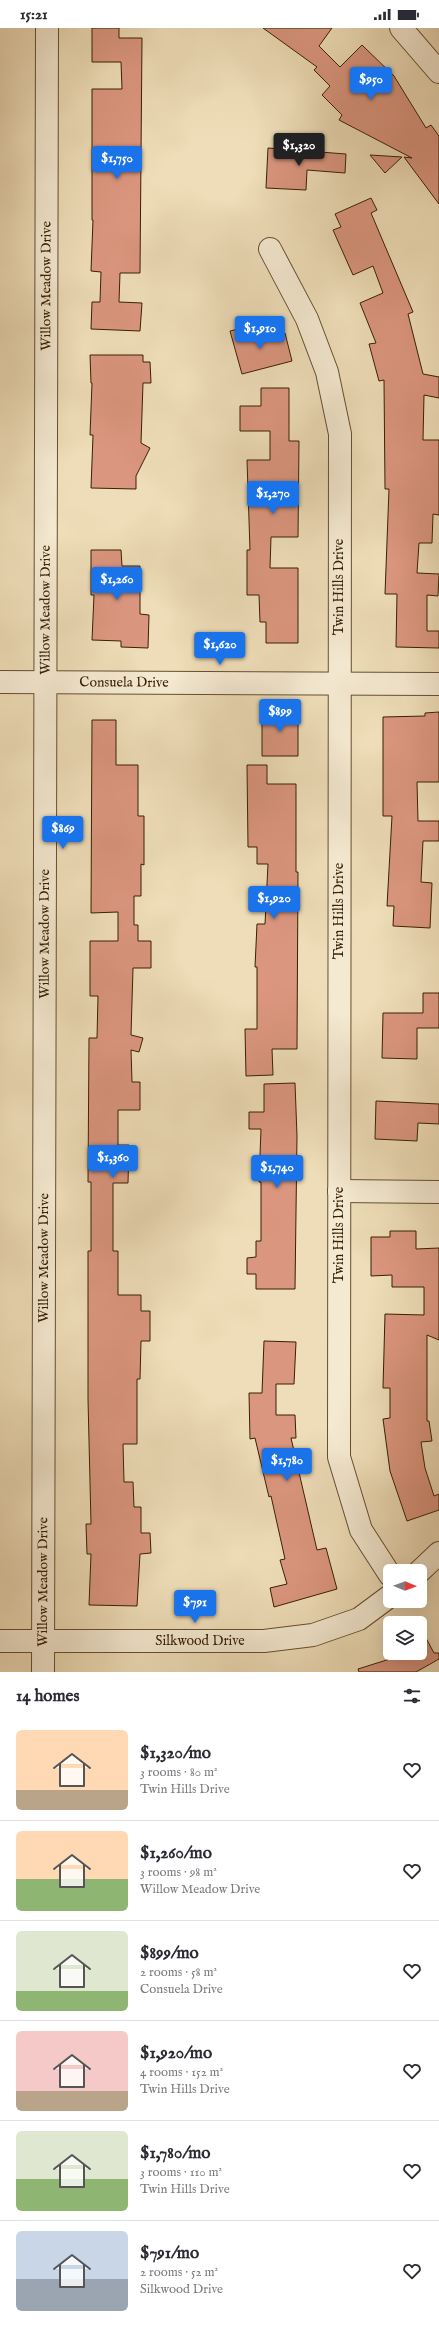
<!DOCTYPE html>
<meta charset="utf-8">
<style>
body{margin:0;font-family:"IM FELL English",serif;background:#f7f7f7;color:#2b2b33;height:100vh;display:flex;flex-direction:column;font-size:15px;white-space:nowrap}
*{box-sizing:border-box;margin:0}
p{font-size:13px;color:#7c7c81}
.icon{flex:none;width:22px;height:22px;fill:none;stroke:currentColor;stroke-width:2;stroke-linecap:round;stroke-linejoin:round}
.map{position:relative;height:1644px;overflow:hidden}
.drawer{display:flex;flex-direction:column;background:#fff;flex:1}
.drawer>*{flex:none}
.needle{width:26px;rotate:91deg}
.tools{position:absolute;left:383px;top:1536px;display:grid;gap:8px}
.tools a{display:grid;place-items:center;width:44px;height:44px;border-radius:6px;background:#fff;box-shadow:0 4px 16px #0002;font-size:20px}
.price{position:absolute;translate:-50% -34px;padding:0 9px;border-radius:4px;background:#1a73e8;color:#fff;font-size:13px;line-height:26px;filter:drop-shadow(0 1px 2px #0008)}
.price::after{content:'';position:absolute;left:50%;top:24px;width:12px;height:9px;margin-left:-6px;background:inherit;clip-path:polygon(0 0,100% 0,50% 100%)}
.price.on{background:#222;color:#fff}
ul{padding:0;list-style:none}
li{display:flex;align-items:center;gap:12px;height:100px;padding:0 16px}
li+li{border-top:1px solid #e1e1e2}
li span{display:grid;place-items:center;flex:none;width:112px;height:80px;border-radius:6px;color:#555}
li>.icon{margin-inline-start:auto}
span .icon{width:48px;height:48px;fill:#fffc;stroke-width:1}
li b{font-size:17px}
h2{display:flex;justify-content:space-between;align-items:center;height:48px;padding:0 16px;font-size:17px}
.status{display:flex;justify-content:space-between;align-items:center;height:28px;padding:0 20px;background:#fff;direction:ltr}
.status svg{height:11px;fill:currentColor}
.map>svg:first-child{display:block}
.building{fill:#db967f;stroke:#372004}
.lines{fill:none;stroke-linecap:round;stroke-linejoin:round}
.minor-casing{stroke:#654f31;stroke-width:24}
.minor{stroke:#f4e9d1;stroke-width:22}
.labels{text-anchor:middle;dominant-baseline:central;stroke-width:3;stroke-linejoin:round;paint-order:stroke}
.street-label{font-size:14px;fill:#372004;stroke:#f4e9d1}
</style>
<div class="status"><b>15:21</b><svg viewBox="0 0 49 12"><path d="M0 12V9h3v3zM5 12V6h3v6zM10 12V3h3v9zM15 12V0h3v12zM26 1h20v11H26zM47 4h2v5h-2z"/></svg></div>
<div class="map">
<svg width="439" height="1644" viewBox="0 0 439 1644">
<rect width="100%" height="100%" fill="#eeddb8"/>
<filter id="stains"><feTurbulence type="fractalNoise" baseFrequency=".005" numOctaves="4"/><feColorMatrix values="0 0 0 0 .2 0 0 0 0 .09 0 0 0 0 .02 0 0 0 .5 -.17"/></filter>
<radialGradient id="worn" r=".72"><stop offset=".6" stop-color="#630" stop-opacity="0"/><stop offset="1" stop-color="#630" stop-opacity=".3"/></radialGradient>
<g class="building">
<polygon points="92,0 119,0 119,10 142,10 140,245 120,245 119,274 142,275 140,303 91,301 92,274 100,274 101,244 91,243 93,192 92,192 92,61 122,61 121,34 92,34"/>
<polygon points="263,0 332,0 319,18 340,39 362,17 394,48 426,100 431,97 439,108 439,176 404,129 412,130 339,92 342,87 322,67 330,58 314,42 317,39"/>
<polygon points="268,120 346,126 345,145 307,142 306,162 266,160"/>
<polygon points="370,127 402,129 385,145"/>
<polygon points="371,170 377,182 371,185 413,284 408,286 423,346 439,349 439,370 424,367 423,412 439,412 439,487 433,486 432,515 419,515 417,545 439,546 438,568 427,567 427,603 439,603 439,620 396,619 397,566 385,566 389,461 385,461 384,352 379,353 369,316 376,315 360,275 383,265 373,238 353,247 333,202 341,199 335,186"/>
<polygon points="251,298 255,313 285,305 292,333 242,346 230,303"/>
<polygon points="90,327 143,327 143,334 150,334 151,355 143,355 141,415 150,420 136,448 136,461 91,460 93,407 90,407 92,355 91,355"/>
<polygon points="261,360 289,360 289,413 299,413 298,509 271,509 270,540 298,540 298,615 266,615 266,594 260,594 259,567 247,567 247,522 250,522 247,432 270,432 270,403 240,403 240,378 261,378"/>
<polygon points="91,522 121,522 122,538 140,538 140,586 149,587 148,620 121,619 121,613 92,612 94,567 91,567"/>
<polygon points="298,682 298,728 262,728 262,683"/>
<polygon points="439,684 439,754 417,754 418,793 439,793 439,813 423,813 421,854 432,855 430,900 393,898 394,878 387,878 392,788 383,788 383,689 425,688 425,685"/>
<polygon points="92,692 116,692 116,737 138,737 138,788 144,788 144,837 141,836 141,868 134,868 134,897 138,897 138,913 151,913 151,940 133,940 131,1007 143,1010 139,1024 131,1022 132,1054 140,1054 140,1082 118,1082 118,1117 129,1117 128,1155 113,1155 113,1223 118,1223 118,1267 141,1267 141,1283 150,1283 150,1313 141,1313 140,1351 137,1351 137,1416 123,1416 124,1454 133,1454 134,1479 141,1479 141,1505 150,1505 151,1525 140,1526 137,1578 89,1577 91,1526 87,1526 86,1496 91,1496 88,1371 88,1223 91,1223 91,1154 88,1154 89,1010 97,1010 98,968 90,968 90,913 118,913 118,884 91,885"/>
<polygon points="247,737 267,737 267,756 296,756 296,844 298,844 297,1021 272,1021 273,1047 246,1048 245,1001 257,1001 257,939 255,939 257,896 265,896 268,836 257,836 257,819 248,819"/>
<polygon points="423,965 439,965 439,1000 417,1000 417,1031 382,1030 383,985 423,985"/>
<polygon points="295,1055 297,1108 295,1261 256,1261 256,1246 247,1246 247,1230 256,1229 256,1213 261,1213 261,1154 259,1154 261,1101 249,1101 249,1084 264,1084 264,1056"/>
<polygon points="376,1073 439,1076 439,1096 418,1095 417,1113 375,1111"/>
<polygon points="390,1203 416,1203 416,1221 439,1220 439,1312 427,1307 427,1393 429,1393 432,1413 421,1414 425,1440 434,1468 439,1466 439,1482 407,1493 390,1443 383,1391 390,1390 390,1360 383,1360 385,1286 424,1287 424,1259 392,1259 392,1247 371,1248 371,1209 390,1209"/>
<polygon points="264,1313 296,1314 294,1356 276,1356 276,1387 295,1387 296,1410 291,1410 317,1522 326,1520 337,1561 274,1579 270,1560 287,1556 280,1532 285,1531 271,1468 269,1469 255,1410 250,1411 249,1365 262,1365"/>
<polygon points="420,1599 434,1625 439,1625 439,1631 416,1644 359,1644 358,1641 393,1630 390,1625 420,1625"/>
</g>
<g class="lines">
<g class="minor-casing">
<g id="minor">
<polyline points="401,0 439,44"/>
<polyline points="270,221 307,291 327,344 340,406 339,1429 361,1502 390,1547"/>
<path id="s1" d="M0,654l439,2"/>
<polyline points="339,1163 439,1164"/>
<polyline points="420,1543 439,1525"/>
<path id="s2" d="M0,1613h264l49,-6 46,-16 31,-23"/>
<path id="s3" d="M43,1644l4,-1644"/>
</g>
</g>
<use href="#minor" class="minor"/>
</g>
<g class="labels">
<g class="street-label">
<text stroke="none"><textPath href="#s3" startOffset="1386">Willow Meadow Drive</textPath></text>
<text transform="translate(339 559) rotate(-90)">Twin Hills Drive</text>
<text stroke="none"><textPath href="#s3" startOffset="1062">Willow Meadow Drive</textPath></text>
<text stroke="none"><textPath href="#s1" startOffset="124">Consuela Drive</textPath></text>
<text transform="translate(339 883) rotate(-90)">Twin Hills Drive</text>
<text stroke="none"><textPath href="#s3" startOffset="738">Willow Meadow Drive</textPath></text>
<text transform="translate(339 1207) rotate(-90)">Twin Hills Drive</text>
<text stroke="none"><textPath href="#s3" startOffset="414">Willow Meadow Drive</textPath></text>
<text stroke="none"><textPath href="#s3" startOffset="90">Willow Meadow Drive</textPath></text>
<text stroke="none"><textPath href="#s2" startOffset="200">Silkwood Drive</textPath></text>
</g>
</g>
<rect width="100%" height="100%" filter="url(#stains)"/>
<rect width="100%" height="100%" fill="url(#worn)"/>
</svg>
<div class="tools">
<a><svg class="needle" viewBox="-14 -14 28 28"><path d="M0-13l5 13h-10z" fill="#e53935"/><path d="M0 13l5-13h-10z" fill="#7c7c81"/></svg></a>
<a><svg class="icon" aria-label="layers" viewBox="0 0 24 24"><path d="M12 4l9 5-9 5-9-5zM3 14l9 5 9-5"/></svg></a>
</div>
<b class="price" style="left:371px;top:73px">$950</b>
<b class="price on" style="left:299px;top:139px">$1,320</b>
<b class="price" style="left:117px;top:152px">$1,750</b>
<b class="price" style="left:260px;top:322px">$1,910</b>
<b class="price" style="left:273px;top:487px">$1,270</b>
<b class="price" style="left:117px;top:573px">$1,260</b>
<b class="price" style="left:220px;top:638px">$1,620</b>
<b class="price" style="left:280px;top:705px">$899</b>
<b class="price" style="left:63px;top:822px">$869</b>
<b class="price" style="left:274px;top:892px">$1,920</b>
<b class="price" style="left:113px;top:1151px">$1,360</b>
<b class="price" style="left:277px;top:1161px">$1,740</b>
<b class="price" style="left:287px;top:1454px">$1,780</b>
<b class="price" style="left:195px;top:1596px">$791</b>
</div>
<section class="drawer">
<h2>14 homes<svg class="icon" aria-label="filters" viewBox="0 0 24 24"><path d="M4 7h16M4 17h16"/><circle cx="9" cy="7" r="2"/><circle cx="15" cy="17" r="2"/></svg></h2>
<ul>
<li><span style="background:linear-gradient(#ffd9b3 75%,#b9a48a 0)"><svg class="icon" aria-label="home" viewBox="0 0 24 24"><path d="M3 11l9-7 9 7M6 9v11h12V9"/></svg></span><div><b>$1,320/mo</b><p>3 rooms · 80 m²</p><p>Twin Hills Drive</p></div><svg class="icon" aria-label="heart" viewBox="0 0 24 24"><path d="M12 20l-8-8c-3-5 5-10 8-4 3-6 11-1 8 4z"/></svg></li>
<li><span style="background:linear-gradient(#ffd9b3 60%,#8fb573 0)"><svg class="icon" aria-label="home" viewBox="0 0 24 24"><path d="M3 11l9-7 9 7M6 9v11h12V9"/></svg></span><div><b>$1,260/mo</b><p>3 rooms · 98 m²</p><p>Willow Meadow Drive</p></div><svg class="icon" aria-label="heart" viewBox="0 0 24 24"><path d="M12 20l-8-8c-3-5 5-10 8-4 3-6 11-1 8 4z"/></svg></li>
<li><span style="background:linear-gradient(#dfe7d0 75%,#8fb573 0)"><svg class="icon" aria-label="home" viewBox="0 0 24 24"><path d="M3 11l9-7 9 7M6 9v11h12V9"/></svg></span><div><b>$899/mo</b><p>2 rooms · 58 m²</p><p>Consuela Drive</p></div><svg class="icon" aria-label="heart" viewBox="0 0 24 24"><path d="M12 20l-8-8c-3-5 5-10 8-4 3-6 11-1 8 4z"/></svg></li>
<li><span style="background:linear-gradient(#f6c9c9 75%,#b9a48a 0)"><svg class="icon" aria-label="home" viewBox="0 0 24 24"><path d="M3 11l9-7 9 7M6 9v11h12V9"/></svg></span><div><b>$1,920/mo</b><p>4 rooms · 152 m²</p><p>Twin Hills Drive</p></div><svg class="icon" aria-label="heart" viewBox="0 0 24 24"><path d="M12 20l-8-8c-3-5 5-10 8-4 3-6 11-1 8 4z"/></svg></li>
<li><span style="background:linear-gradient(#dfe7d0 60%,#8fb573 0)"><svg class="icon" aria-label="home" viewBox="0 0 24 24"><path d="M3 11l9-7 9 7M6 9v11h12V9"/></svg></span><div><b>$1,780/mo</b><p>3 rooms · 110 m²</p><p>Twin Hills Drive</p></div><svg class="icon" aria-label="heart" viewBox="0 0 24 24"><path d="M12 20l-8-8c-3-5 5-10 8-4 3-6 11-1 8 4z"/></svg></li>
<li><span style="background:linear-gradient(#c9d6e8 60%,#9aa5b1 0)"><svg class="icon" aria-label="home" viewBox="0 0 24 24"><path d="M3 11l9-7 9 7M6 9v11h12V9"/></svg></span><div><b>$791/mo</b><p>2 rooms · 52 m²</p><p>Silkwood Drive</p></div><svg class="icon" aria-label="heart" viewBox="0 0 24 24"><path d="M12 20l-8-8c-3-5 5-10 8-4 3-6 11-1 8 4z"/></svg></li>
</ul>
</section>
